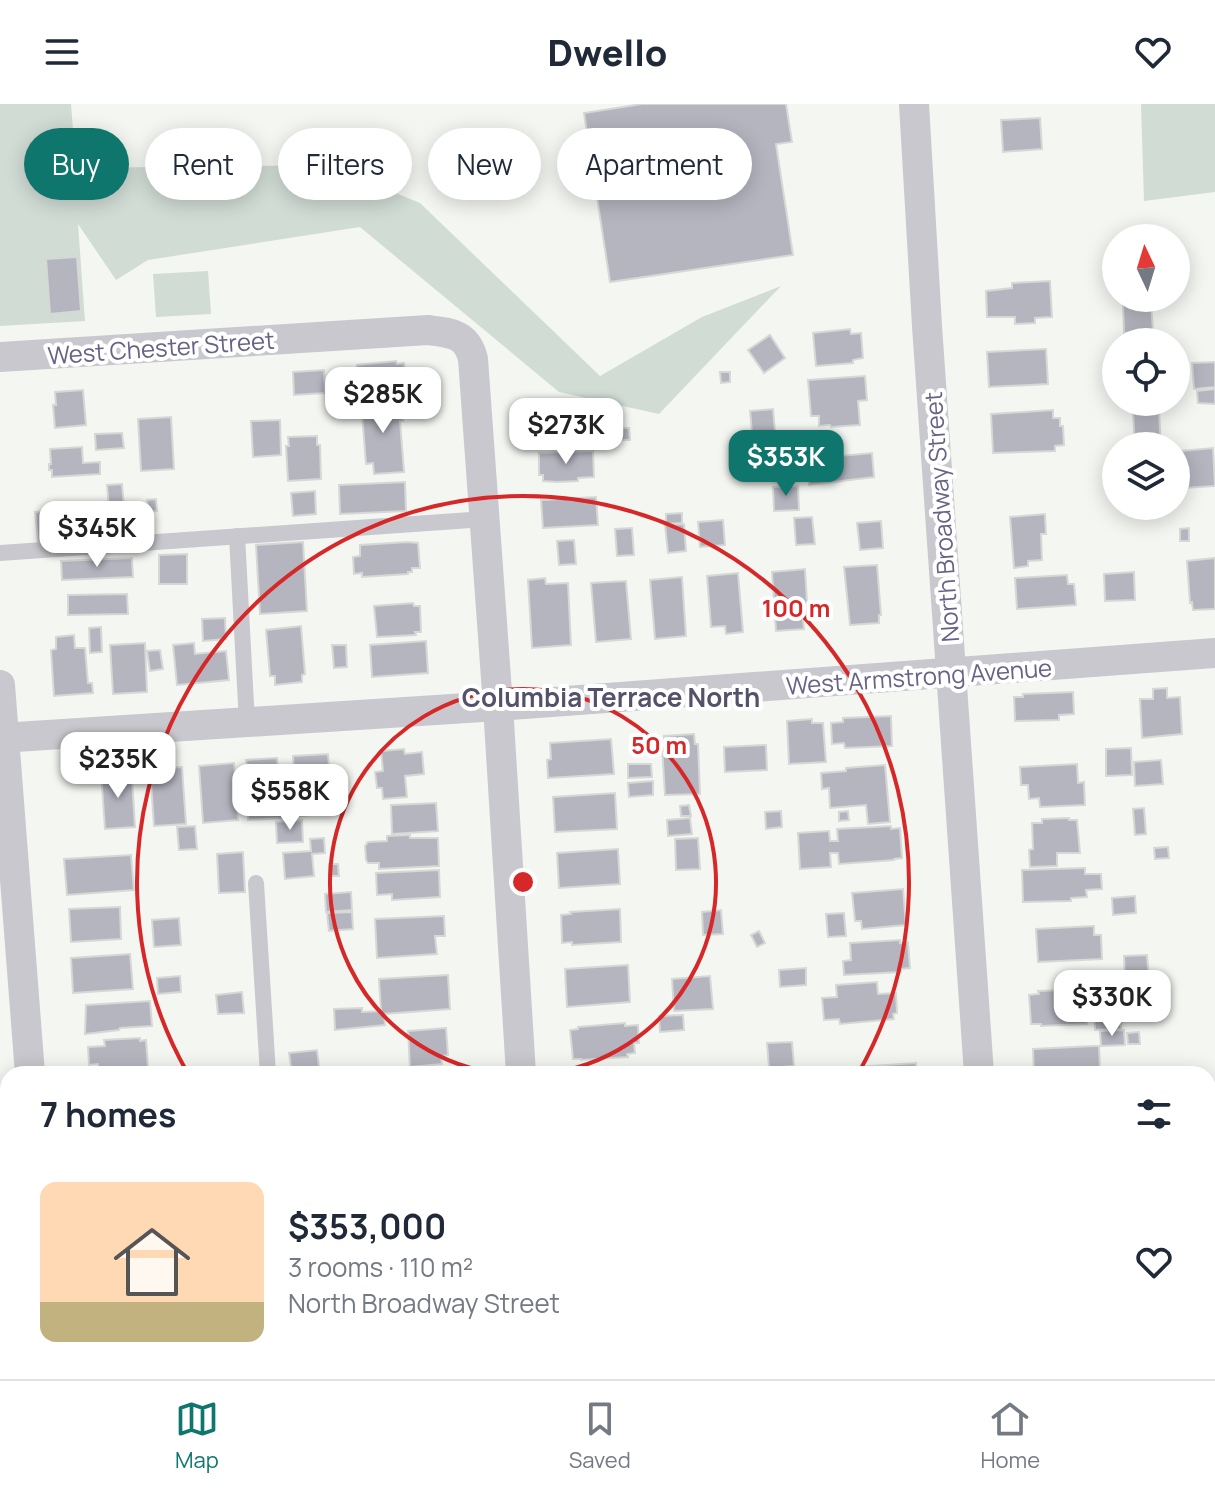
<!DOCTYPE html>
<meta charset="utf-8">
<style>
body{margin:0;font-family:Manrope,sans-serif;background:#f2f2f3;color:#1f2937;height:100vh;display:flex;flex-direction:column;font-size:30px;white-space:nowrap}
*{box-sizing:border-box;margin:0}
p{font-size:26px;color:#747a83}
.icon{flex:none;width:44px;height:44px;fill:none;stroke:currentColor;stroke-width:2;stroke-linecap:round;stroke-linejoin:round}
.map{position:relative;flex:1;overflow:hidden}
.sheet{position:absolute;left:0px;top:962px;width:1216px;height:314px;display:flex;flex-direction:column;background:#fff;border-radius:24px 24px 0 0;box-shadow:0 4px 20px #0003}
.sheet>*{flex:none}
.top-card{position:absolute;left:24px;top:24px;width:800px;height:72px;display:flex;gap:16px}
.needle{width:52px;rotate:356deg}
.tools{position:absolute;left:1102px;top:120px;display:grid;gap:16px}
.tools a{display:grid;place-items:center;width:88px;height:88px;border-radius:50%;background:#fff;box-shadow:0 4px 20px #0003;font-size:40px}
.price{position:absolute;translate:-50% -68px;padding:0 18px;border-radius:16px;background:#fff;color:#222;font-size:26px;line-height:52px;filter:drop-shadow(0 2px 4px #0008)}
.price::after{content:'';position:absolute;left:50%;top:48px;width:24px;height:18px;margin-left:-12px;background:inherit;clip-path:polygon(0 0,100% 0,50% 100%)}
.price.current{background:#0f766e;color:#fff}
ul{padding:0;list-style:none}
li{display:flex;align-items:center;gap:24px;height:200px;padding:0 40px}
li span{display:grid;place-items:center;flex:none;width:224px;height:160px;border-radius:16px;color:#555}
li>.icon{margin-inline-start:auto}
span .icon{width:96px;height:96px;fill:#fffc;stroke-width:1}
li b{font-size:34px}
h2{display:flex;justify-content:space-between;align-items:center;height:96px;padding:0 40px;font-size:34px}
.tag{padding:0 28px;border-radius:36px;background:#fff;box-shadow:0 4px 20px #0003;font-size:28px;line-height:72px}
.tag.current{background:#0f766e;color:#fff}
header{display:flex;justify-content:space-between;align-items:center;height:104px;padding:0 40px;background:#fff;font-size:36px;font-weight:800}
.menu{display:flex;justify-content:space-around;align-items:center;height:112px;border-top:2px solid #e0e1e3;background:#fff;font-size:22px;color:#747a83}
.menu a{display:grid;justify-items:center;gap:4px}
.menu .current{color:#0f766e}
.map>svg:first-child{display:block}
.green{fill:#d1dcd5}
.building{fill:#b5b5c0;stroke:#d6d8d5;stroke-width:2}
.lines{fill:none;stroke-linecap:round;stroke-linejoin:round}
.service{stroke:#c9c8ce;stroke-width:16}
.minor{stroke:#c9c8ce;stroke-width:30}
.tertiary{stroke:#c9c8ce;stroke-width:38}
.ring{fill:none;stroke:#d62828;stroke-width:4}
.labels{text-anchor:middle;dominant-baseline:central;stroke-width:8;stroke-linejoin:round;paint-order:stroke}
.street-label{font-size:24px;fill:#676386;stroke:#fff}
.neighbourhood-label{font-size:26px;font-weight:bold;fill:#54516a;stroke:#fff}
.centre{fill:#d62828;stroke:#fff;stroke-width:4}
.ring-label{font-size:24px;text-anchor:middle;font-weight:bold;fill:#d62828;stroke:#fff;stroke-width:8;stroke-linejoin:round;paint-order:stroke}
</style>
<header><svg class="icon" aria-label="menu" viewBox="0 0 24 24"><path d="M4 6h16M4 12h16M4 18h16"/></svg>Dwello<svg class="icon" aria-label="heart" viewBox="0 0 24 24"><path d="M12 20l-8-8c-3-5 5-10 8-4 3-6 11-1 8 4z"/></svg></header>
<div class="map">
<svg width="1215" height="1275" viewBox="0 0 1215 1275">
<rect width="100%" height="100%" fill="#f4f6f2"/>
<g class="green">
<polygon points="0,0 71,0 76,64 328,61 420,99 600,272 702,213 781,182 659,310 559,288 360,123 148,156 116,176 78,120 85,217 0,222"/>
<polygon points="1141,0 1215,0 1215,88 1144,97"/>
<polygon points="208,167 211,210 156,213 153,170"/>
</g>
<g class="building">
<polygon points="642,0 786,0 792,38 776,40 793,151 610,178 584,9"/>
<polygon points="1040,14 1042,45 1003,48 1001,16"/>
<polygon points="77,153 81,207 50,210 46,155"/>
<polygon points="1050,177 1052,213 1035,214 1035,219 1015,220 1015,213 987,213 986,187 1012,184 1012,179"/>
<polygon points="1151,200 1153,227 1124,229 1123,201"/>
<polygon points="850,225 851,230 861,229 863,254 853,256 853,259 816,262 813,229"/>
<polygon points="1157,229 1158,238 1128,238 1128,230"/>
<polygon points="770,231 785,254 764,269 748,246"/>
<polygon points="1046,245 1048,280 989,283 987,248"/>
<polygon points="396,257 397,260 404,259 407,280 399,281 399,285 361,289 360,282 349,284 347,268 357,267 357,261"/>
<polygon points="1215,258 1215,283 1194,285 1192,259"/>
<polygon points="324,266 325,289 294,291 293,268"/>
<polygon points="720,268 730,268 730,278 721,279"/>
<polygon points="865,272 867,296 858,297 860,321 831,323 830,321 819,322 819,312 811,312 808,276"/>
<polygon points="1215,285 1215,300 1198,299 1197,287"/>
<polygon points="83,286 86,321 55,324 53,301 56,301 55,288"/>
<polygon points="401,294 403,317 400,317 404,368 374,370 373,359 366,360 361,297"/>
<polygon points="773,305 775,327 752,329 750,307"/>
<polygon points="1053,306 1053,314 1060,314 1060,322 1063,322 1064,341 1055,342 1055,347 993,349 991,310"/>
<polygon points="1159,307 1161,342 1135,342 1133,309"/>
<polygon points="171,313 174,365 141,367 138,315"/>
<polygon points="280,316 281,351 253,353 251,317"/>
<polygon points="618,324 629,324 630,336 619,336"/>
<polygon points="122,329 124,344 96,346 95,330"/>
<polygon points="317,332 317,341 320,341 321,375 288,377 286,342 289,342 288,333"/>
<polygon points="82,343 83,359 100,358 100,370 52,373 52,366 49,366 49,360 51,360 50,345"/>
<polygon points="1213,344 1215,382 1184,384 1181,347"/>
<polygon points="593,347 594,373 578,374 578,377 557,378 543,377 543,371 539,371 539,349"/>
<polygon points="872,349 874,373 809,381 807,355"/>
<polygon points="405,378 406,407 340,410 339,381"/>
<polygon points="122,380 124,403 109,404 107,381"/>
<polygon points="798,382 799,406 774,407 773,383"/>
<polygon points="315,387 316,410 293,412 291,389"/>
<polygon points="596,393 598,421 543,424 541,396"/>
<polygon points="156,395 157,407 149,408 147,396"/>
<polygon points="81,404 82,414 88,413 89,428 82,428 82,434 38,438 35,408"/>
<polygon points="682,409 682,419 666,420 666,410"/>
<polygon points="1045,410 1046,430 1041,430 1042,456 1028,457 1028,462 1014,464 1010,413"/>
<polygon points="812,413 815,440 796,441 794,414"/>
<polygon points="723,416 725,441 700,443 698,418"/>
<polygon points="881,417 883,444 860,446 857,419"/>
<polygon points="684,420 686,447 668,449 665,421"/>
<polygon points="632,424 634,451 617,452 615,425"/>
<polygon points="1189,424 1189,437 1180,437 1180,425"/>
<polygon points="574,436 576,460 559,461 557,437"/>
<polygon points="303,438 307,507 260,510 256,441"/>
<polygon points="408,438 418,439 420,464 412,464 412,468 408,468 408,470 362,473 362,469 354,470 353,453 360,452 360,441"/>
<polygon points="187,450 187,480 159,480 159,451"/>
<polygon points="132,454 133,473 62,476 61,457"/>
<polygon points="1215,454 1215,505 1193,506 1192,498 1190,499 1187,457"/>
<polygon points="877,461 881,511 879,511 879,519 850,521 844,463"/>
<polygon points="805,465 808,514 803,515 804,525 776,527 772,468"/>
<polygon points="1134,468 1135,496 1105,497 1104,470"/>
<polygon points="738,469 743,528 726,530 725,522 711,523 707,472"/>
<polygon points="1067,471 1068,480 1074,480 1076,501 1017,505 1015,474"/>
<polygon points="682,473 686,532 655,535 650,476"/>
<polygon points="545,474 546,480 568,479 571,541 532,544 528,476"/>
<polygon points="626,477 631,535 596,538 591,479"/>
<polygon points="127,490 128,510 68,511 68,491"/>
<polygon points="413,499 414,502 420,502 421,528 415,528 416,531 377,533 374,502"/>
<polygon points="225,514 226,535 203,537 202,515"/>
<polygon points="301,522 305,570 302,571 302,578 275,581 275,572 270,572 266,526"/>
<polygon points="101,523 102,548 90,549 89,524"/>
<polygon points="74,531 75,544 85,544 88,579 92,579 93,589 54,592 51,546 56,545 56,533"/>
<polygon points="426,537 428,569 372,573 370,541"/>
<polygon points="145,539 147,588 113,590 110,541"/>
<polygon points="194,539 195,550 226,547 229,576 177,581 173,541"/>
<polygon points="332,541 346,541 347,563 334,564"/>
<polygon points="160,546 163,565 150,567 147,547"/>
<polygon points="1167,584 1167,594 1180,593 1182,630 1142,634 1140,595 1153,595 1153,585"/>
<polygon points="1073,588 1074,610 1059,611 1059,616 1015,617 1014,593 1023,593 1023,590"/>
<polygon points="891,612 892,642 845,644 844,639 832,640 831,619 843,618 843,614"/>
<polygon points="812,615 812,619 823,619 826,658 789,660 787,617"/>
<polygon points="694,630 695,640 698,640 700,690 665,691 662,642 664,642 664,632"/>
<polygon points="611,635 614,670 548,674 547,656 551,655 550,639"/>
<polygon points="766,641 767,666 725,668 724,643"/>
<polygon points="1131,644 1132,671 1106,672 1106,645"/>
<polygon points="404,645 405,650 422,648 424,670 405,672 407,693 383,695 382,684 377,684 375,668 383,667 381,647"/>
<polygon points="328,650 333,710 297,712 293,652"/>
<polygon points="277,654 278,664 281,664 284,714 248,716 245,667 247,666 246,656"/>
<polygon points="1161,656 1163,680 1135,682 1134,658"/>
<polygon points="234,659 238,716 203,719 199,662"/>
<polygon points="628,660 651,660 652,673 628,674"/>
<polygon points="1077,660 1078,679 1084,678 1085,701 1040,703 1039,694 1029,695 1028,681 1021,681 1020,663"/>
<polygon points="885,661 890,718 868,720 866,701 830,704 829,684 822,685 821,669 846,667 846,664"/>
<polygon points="182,663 186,720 154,722 150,665"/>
<polygon points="124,666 124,675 132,674 135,723 105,725 101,668"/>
<polygon points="653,677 653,691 629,693 628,679"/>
<polygon points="615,689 617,725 555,728 553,693"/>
<polygon points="436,699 438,727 392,730 391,701"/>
<polygon points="689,701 691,712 681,712 680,702"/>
<polygon points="1144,704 1146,730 1135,731 1133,705"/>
<polygon points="781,707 782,723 766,725 765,708"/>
<polygon points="848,707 849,716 839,717 839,708"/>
<polygon points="690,714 692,730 668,732 667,716"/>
<polygon points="1069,714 1069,716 1077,716 1080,749 1057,749 1057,762 1030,763 1029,746 1033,745 1032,719 1042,719 1042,715"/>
<polygon points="302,716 303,738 277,739 276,718"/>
<polygon points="195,722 197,745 179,746 177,723"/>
<polygon points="891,722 891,725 900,724 902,754 894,755 894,756 839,760 838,749 830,749 831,763 800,765 798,729 829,727 830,737 838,737 837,725"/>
<polygon points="410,731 410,734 438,734 439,762 379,765 379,759 368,759 366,756 365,742 368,738 387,737 387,732"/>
<polygon points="324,734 325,749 312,750 314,772 285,775 283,749 311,747 310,735"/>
<polygon points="698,734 700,765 676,766 675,735"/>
<polygon points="1168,743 1169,754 1155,755 1154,744"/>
<polygon points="618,745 620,780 559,784 557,749"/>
<polygon points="243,748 245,788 219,789 217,750"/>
<polygon points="131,751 134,786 67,791 64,755"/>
<polygon points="329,760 338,760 339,772 329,772"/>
<polygon points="1085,764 1085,770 1101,770 1102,785 1086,786 1087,793 1071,794 1071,797 1023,798 1022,766"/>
<polygon points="439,766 440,793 392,796 392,790 377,791 376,769"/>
<polygon points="903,785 906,821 862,825 861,817 855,817 852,789"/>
<polygon points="351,788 352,806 326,808 325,790"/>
<polygon points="1135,792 1136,809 1113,811 1112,794"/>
<polygon points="120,803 121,835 71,838 69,805"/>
<polygon points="620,805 621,838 572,841 572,838 562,839 561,811 571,810 570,808"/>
<polygon points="721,806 723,830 703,831 702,808"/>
<polygon points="352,808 353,825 329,827 327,809"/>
<polygon points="844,809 846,832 828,833 826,810"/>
<polygon points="444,812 445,832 435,832 437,850 377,854 375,815"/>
<polygon points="179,814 181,841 154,843 152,816"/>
<polygon points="1094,822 1094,831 1101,831 1102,855 1038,858 1036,825"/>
<polygon points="759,827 765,839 757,843 751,831"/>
<polygon points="900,836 900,839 908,838 910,864 901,865 901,868 844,871 843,857 851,856 850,839"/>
<polygon points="130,850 133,885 73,889 71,854"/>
<polygon points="1147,851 1149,875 1125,877 1124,852"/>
<polygon points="628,861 630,898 567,903 565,865"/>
<polygon points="806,864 806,881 780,883 779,866"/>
<polygon points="448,871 450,905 384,910 385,921 335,926 334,905 362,904 362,908 381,907 379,875"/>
<polygon points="180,872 181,888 158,890 157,874"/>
<polygon points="710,872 713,905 674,907 672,875"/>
<polygon points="877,878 878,890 896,889 897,909 893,910 894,915 840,920 839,915 824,916 822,894 837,893 836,881"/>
<polygon points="1085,885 1087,920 1041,922 1041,920 1031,920 1029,891 1039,890 1038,887"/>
<polygon points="242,888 244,909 218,910 216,891"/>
<polygon points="150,897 152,922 120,924 119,926 85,930 86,901"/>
<polygon points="1120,906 1121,925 1095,926 1094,908"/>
<polygon points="683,911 684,926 660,928 659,912"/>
<polygon points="625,919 625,922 638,921 639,939 634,939 635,949 627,950 628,953 581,956 581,955 573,955 570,926 578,925 578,923"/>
<polygon points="446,924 448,951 441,952 442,960 410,963 408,927"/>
<polygon points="1124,926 1125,941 1101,942 1100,927"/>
<polygon points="1139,928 1140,940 1128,940 1127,929"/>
<polygon points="140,934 140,937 146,936 148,963 137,964 137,968 121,969 121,965 98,966 98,960 89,961 88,943 105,942 104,936"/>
<polygon points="792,938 794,962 769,964 767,939"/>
<polygon points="1093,942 1099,942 1100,964 1095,964 1095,968 1034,970 1033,945"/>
<polygon points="317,946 320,970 292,970 289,949"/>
<polygon points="916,959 917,970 851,970 850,967 858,966 857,963"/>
<polygon points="251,963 251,970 228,970 227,964"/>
<polygon points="0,1081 3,1121 0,1121"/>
<polygon points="1208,1108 1208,1111 1210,1111 1212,1131 1209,1132 1211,1153 1208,1154"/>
<polygon points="1208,1249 1215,1249 1215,1269 1195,1269 1195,1275 1172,1275 1172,1272 1167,1272 1167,1268 1208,1268"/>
<polygon points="925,1268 965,1268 965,1275 912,1275 926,1274"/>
<polygon points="1110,1268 1132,1268 1132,1273 1142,1272 1142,1275 1106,1275 1106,1271 1110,1271"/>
</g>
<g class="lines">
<g class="service">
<polyline points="237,432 247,619"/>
<polyline points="0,449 485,415"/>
<polyline points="256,779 268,970"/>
<polyline points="1208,1002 1215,1000"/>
<polyline points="0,1060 8,1060"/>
<polyline points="620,1268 621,1275"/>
<polyline points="1065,1268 1066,1275"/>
</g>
<g class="minor">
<polyline points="914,0 927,222 979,970"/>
<path d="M0,253l428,-27c24,3 39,4 45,29l25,347 23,368"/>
<polyline points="0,581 30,970"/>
<polyline points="0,634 498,602 1215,549"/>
<polyline points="50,1268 50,1275"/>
<polyline points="418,1268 419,1275"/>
<polyline points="849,1268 850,1275"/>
</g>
<g class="tertiary">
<polyline points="1208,1207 1215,1207"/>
<polyline points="165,1275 271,1268"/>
</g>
</g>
<g class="ring">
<path d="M503 970A193 193 0 1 1 543 970"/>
<path d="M187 968A386 386 0 1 1 859 968"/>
</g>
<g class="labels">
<g class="street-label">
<text transform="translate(161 243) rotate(-4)">West Chester Street</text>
<text transform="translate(941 413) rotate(-94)">North Broadway Street</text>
<text transform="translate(919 572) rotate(-4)">West Armstrong Avenue</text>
</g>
<g class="neighbourhood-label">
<text x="611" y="593">Columbia Terrace North</text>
</g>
</g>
<circle cx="523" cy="778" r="12" class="centre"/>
<g class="ring-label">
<text x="796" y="513">100 m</text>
<text x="659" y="650">50 m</text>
</g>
</svg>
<div class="tools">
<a><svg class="needle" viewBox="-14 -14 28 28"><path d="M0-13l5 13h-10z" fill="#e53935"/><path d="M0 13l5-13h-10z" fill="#747a83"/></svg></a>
<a><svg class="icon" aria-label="locate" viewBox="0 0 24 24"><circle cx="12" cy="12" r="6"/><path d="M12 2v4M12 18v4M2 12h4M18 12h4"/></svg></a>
<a><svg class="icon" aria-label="layers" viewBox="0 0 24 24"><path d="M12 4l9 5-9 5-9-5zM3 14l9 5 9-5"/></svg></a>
</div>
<b class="price" style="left:383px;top:331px">$285K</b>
<b class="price" style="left:566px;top:362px">$273K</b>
<b class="price current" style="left:786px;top:394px">$353K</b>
<b class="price" style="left:97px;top:465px">$345K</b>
<b class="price" style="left:118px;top:696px">$235K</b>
<b class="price" style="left:290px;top:728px">$558K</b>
<b class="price" style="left:1112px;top:934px">$330K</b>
<div class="top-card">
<a class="tag current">Buy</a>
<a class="tag">Rent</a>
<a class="tag">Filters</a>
<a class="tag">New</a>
<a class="tag">Apartment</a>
</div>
<section class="sheet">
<h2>7 homes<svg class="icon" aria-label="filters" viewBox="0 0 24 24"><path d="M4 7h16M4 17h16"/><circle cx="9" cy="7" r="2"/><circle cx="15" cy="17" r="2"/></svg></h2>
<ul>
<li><span style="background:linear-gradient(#ffd9b3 75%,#c2b280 0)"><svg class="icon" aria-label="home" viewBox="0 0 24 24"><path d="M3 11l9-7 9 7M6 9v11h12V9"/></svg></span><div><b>$353,000</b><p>3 rooms · 110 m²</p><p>North Broadway Street</p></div><svg class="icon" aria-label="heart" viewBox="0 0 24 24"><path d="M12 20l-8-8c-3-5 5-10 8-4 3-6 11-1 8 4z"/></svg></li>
</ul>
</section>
</div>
<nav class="menu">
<a class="current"><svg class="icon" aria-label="map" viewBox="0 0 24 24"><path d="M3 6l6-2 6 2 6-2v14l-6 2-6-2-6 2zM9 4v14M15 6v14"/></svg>Map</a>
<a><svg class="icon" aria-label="saved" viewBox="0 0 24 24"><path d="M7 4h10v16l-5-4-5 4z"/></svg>Saved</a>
<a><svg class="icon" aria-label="home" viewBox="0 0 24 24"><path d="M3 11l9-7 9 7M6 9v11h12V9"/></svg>Home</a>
</nav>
